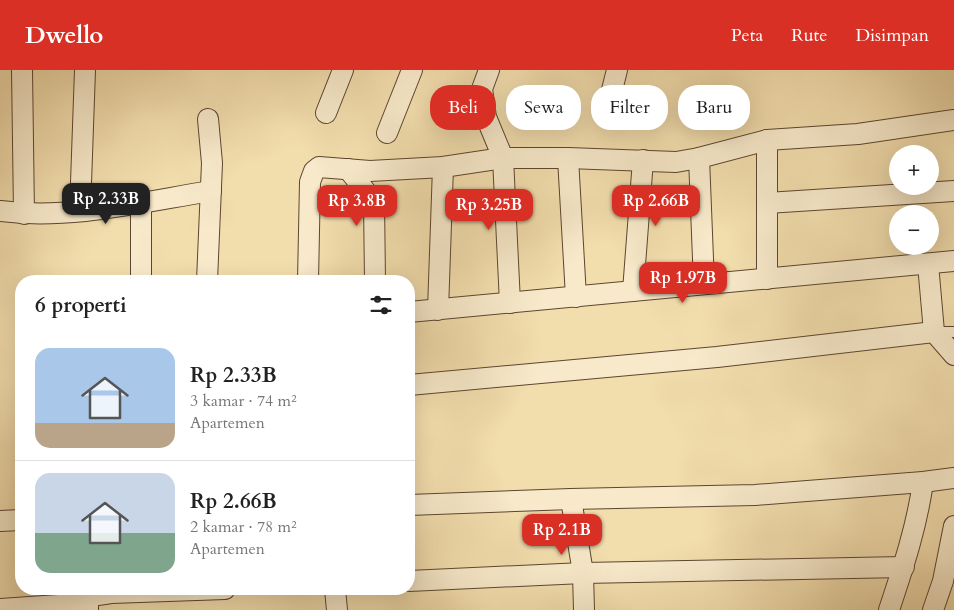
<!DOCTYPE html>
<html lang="id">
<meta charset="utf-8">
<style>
body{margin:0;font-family:Cardo,serif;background:#f6f6f6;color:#222;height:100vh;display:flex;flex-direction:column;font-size:19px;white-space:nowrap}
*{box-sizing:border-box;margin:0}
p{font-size:16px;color:#767676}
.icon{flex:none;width:28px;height:28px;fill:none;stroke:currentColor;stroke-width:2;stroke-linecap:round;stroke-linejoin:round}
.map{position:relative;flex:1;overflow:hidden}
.panel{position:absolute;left:15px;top:205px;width:400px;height:320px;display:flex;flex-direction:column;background:#fff;border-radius:20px;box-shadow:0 5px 20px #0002}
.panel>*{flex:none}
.top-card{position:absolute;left:430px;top:15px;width:449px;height:45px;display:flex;gap:10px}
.buttons{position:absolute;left:889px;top:75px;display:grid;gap:10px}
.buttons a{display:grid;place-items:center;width:50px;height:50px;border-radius:50%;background:#fff;box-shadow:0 5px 20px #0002;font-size:25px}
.price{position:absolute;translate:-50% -42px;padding:0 11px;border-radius:10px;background:#d93025;color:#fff;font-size:16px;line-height:32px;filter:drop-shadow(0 1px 2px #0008)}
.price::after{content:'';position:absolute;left:50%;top:30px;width:15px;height:11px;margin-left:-8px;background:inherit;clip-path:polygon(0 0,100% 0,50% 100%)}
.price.current{background:#222;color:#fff}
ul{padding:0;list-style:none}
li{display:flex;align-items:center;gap:15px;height:125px;padding:0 20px}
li+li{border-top:1px solid #e0e0e0}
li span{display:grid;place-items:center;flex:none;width:140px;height:100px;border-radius:15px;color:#555}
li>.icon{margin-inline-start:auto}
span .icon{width:60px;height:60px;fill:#fffc;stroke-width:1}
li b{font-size:21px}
h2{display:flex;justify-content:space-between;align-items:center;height:60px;padding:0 20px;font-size:21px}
.pill{padding:0 18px;border-radius:20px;background:#fff;box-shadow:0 5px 20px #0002;font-size:18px;line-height:45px}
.pill.current{background:#d93025;color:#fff}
header{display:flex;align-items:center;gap:30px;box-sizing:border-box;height:70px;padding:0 25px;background:#d93025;color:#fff}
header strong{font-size:24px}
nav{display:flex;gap:28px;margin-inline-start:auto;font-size:18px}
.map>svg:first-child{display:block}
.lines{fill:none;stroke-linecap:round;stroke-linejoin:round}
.service-casing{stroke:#5c4630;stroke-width:12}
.minor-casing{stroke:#5c4630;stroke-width:22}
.service{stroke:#f7e9ca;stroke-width:10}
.minor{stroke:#f7e9ca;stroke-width:20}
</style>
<header>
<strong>Dwello</strong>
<nav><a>Peta</a><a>Rute</a><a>Disimpan</a></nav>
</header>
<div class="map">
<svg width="954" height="540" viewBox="0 0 954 540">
<rect width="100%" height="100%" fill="#f2ddad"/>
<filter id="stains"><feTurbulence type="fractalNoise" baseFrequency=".004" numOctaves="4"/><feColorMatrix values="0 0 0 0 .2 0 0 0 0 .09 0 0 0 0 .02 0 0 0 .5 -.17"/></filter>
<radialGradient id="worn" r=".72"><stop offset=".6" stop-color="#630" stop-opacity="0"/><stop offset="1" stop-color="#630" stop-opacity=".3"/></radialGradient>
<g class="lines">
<g class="service-casing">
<polyline id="service" points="935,262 954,262"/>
</g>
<g class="minor-casing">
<g id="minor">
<polyline points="22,0 24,144"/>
<polyline points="489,0 482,19 486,47 503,88 510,233"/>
<polyline points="612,20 617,0"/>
<polyline points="326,43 343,0"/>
<polyline points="387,63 412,0"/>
<polyline points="767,70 767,209"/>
<polyline points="568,88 576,227"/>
<polyline points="348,99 374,132 375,211"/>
<polyline points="141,132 141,211"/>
<polyline points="767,133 954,121"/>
<path d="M0,141c70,9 142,-9 211,-20"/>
<polyline points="80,141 85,0"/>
<polyline points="928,194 934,262 954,285"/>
<polyline points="207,211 212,93 208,49"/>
<polyline points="308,211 310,112 314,101 319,97 370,101 443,97 503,88 568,88 676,92 699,88"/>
<polyline points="704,214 699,88 767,70 858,64 954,50"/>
<polyline points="633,221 643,90"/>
<polyline points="438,240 443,97"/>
<polyline points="409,242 954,191"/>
<polyline points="409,315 717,287 934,262"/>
<polyline points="571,429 583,503 584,540"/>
<polyline points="409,435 571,429 755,425 923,412 954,408"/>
<polyline points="0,451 21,450"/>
<polyline points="409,511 583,503 904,497"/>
<polyline points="335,519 337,540"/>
<polyline points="0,539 88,533"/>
<polyline points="88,540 88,533 91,526 111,523 225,519"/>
<path d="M889,540c14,-42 28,-84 34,-128"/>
<polyline points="933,540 943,511 954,456"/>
</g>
</g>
<use href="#service" class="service"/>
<use href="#minor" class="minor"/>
</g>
<rect width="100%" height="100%" filter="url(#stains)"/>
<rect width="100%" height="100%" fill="url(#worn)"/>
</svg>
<div class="buttons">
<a>+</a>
<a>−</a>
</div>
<b class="price current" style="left:106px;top:155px">Rp 2.33B</b>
<b class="price" style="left:357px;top:157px">Rp 3.8B</b>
<b class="price" style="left:656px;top:157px">Rp 2.66B</b>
<b class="price" style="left:489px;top:161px">Rp 3.25B</b>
<b class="price" style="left:683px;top:234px">Rp 1.97B</b>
<b class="price" style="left:562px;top:486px">Rp 2.1B</b>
<div class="top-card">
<a class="pill current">Beli</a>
<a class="pill">Sewa</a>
<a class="pill">Filter</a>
<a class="pill">Baru</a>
</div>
<section class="panel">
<h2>6 properti<svg class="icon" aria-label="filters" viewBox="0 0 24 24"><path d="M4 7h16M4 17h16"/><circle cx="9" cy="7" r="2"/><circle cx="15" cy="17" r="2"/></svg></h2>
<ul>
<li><span style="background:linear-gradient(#a9c7e8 75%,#b9a48a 0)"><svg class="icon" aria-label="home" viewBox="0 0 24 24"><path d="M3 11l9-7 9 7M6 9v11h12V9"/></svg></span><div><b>Rp 2.33B</b><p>3 kamar · 74 m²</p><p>Apartemen</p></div></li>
<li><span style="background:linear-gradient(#c9d6e8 60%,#7fa58c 0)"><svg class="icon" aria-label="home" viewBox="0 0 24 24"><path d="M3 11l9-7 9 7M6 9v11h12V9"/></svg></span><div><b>Rp 2.66B</b><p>2 kamar · 78 m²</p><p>Apartemen</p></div></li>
</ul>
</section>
</div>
